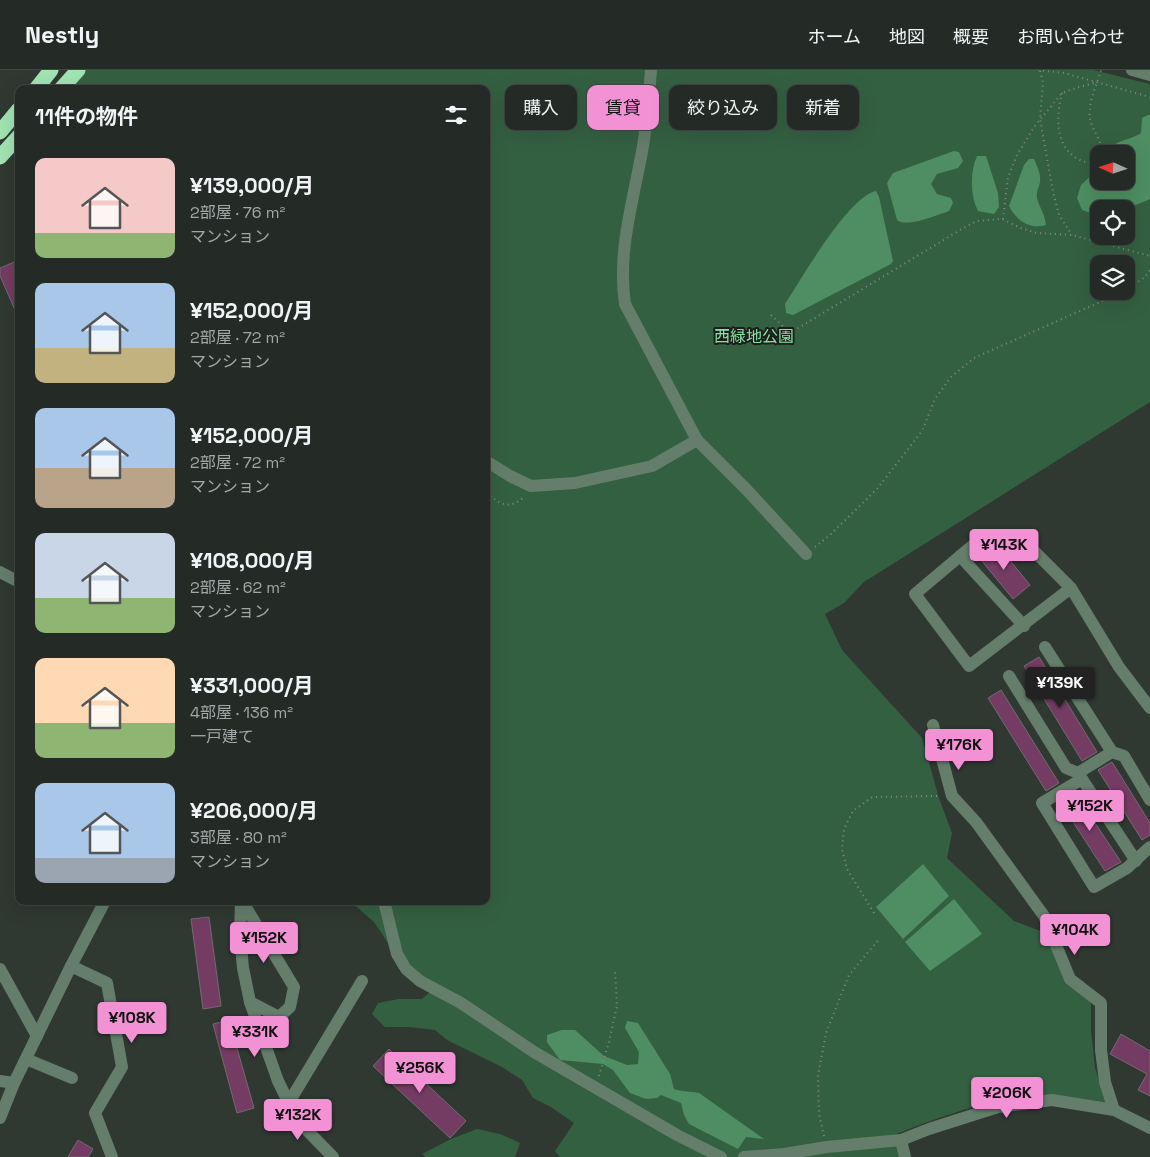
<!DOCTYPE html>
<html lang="ja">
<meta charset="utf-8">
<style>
body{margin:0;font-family:"Space Grotesk","Noto Sans JP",sans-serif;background:#2c322e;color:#f1f3f6;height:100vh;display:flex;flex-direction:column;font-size:19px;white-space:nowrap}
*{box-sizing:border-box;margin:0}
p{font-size:16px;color:#a3a7a7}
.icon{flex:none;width:28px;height:28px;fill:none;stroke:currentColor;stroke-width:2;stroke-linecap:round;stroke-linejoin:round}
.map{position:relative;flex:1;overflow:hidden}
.sheet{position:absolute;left:15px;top:15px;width:475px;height:820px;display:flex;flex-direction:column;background:#242a26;border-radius:10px;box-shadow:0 5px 20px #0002,0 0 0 1px #414643}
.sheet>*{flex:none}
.guide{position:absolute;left:505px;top:15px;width:475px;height:45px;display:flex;gap:10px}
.needle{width:32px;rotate:273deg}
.fabs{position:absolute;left:1090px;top:75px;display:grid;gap:10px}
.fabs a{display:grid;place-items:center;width:45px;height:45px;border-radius:10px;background:#242a26;box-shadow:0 5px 20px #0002,0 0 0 1px #414643;font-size:25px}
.price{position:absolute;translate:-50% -42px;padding:0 11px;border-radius:5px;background:#f391d5;color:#111;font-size:16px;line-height:32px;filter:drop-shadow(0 1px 2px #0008)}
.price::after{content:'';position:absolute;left:50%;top:30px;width:15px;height:11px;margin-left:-8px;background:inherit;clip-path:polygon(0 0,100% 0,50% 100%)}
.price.on{background:#222;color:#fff}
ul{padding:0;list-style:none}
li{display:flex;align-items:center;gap:15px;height:125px;padding:0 20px}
li span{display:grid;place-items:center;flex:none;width:140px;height:100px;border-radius:10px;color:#555}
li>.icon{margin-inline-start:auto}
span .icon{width:60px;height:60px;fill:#fffc;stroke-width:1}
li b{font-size:21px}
h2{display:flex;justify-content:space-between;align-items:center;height:60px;padding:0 20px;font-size:21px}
.chip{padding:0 18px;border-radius:10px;background:#242a26;box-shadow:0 5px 20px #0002,0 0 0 1px #414643;font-size:18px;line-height:45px}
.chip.on{background:#f391d5;color:#111}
header{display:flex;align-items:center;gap:30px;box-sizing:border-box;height:70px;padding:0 25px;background:#242a26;border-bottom:1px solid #414643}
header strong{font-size:24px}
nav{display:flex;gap:28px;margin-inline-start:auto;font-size:18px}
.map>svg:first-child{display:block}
.green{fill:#346042;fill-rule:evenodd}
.water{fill:#4e8e62}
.building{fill:#743c63;stroke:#736a70}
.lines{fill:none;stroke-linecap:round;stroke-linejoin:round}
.path{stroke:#838a85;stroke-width:2;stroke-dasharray:1 4;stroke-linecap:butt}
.minor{stroke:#647e6b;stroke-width:12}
.highway{stroke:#a1e3b3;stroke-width:15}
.labels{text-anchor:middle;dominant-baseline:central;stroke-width:4;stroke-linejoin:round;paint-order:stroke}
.park-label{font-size:16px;fill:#88e2a3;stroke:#1b1e1b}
</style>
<header>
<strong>Nestly</strong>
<nav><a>ホーム</a><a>地図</a><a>概要</a><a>お問い合わせ</a></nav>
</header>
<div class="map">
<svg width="1150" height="1087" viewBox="0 0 1150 1087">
<rect width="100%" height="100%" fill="#303832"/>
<g class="green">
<path d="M84,0h1009l57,14v318l-286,180 -20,21 -19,11 17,36 80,88 17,60 13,35 -5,25 67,63 29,11 23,46 25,22v31l4,37 13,38c-16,-3 -33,-8 -49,-10 -48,-6 -120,21 -165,39l7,22h-341l-5,-6 19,-28 -23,-16 -18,-9 -11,-18 -20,-13 -55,-27 -12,-10 -25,-3h-25l-13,-13 6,-11 21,-4h23l9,-8 -36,-32 -9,-19 -12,-18 -17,-15 -14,-6h143v-812h-410l-5,-5zM1099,84h27v27h-27zM1099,139h27v27h-27zM1099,194h27v27h-27z"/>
<polygon points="477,1059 500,1064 520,1073 515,1087 426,1087 422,1084 451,1069"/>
</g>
<g class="water">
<path d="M1148,45h2v84l-24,10h-27v3l-8,1 -9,-3 -5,-12 4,-13 18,-17v13h27v-27h-19c6,-15 23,-13 34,-21l1,-15z"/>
<path d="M954,81l5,1 4,9 -5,7 -21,6 -6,10 6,10 14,4 2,5 -4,8c-12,4 -42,17 -52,9l-10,-37 6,-10z"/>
<path d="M977,86h9l12,37 1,14 -5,7 -16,-3c-8,-15 -8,-40 -1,-55z"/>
<path d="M1029,89h5c3,7 7,15 6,23 -1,6 -4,9 -3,16 2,9 8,16 9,27 -16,5 -30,-5 -37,-19l15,-41z"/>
<path d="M876,121l3,6 14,64 -2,3 -98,51 -7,-2 -1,-9c17,-26 63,-107 91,-113z"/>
<polygon points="923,794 949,826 903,869 876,837"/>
<polygon points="954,829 982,864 930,901 905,872"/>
<path d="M627,951l11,2 32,51 4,15c8,3 17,2 25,4l65,46 -18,-2 -8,12 -49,-25 -5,-9 -3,-12 -20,-8 -4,3 -11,1 -16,-6 -17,-23 -10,-6 -43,-4 -13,-18v-7l15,-5h13l29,26 23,9 11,-1 1,-12 -14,-24z"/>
</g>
<g class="building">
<polygon points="19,190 19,249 0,206 0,198"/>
<polygon points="990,475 999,477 1030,515 1013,529 977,485"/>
<polygon points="1039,587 1097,682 1082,691 1024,596"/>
<polygon points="1001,620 1059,713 1046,721 988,628"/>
<polygon points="1112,692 1150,753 1150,765 1142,770 1098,700"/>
<polygon points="1075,723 1121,792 1105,801 1060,732"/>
<polygon points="209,847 221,936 203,939 191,849"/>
<polygon points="229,950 254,1038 237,1043 213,954"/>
<polygon points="1121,964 1150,981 1150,1026 1138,1020 1147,1004 1110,984"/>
<polygon points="389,979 466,1051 450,1068 373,996"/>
<polygon points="78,1070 93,1079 88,1087 68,1087"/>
</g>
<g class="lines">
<g class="path">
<polyline points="1038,0 1064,3 1150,27"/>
<polyline points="1040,1 1043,12 1040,49 1053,122 1059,145 1072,165"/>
<path d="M1062,23c-7,28 -7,62 27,70 24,-15 4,-27 1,-44 -1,-3 0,-8 0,-11 1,-13 8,-26 11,-38"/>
<polyline points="1003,149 1008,107 1017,85 1034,57 1062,23 1079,17 1098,12"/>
<polyline points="1126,220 1145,207 1150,200"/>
<polyline points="771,245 790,263 965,157 977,151 1002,149 1021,158 1037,163 1072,165 1150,186"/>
<path d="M486,423c15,11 23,18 39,3"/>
<polyline points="815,477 831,464 877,419 922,361 935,329 951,307 974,288 1125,221"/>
<polyline points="874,843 847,799 842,779 844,759 853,741 872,727 938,726"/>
<polyline points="599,1006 609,972 617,936 615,899"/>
<polyline points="824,1066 819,1044 818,1006 826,963 849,905 880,868"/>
</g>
<g class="minor">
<path d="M651,0c-2,25 -4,51 -8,76 -9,52 -26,105 -18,158l72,136 49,49 60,65"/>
<polyline points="1132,0 1150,5"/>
<polyline points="486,391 510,406 531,416 575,413 652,396 697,370"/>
<polyline points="960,486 1024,556"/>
<polyline points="0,502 19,512"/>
<polyline points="1071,518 969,596 915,524 985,465 1029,476 1071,518 1119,597 1150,638"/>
<polyline points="1045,577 1112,682 1124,686 1150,730"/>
<polyline points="1009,606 1066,698 1078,703 1136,791"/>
<polyline points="933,655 952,726 976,752 1044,846 1070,909 1101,933 1101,980 1105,1012 1114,1040"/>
<polyline points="1078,703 1112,682"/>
<polyline points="1082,709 1042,733 1094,817 1127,798 1150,777"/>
<polyline points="241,831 240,865 243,898 250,932 278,1011 297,1050 333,1087"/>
<polyline points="242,831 294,917 290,937 279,947 250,932"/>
<polyline points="384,831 397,884 406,899 420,911 461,933 534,982 677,1065 721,1087"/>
<polyline points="71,896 107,913 122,997 95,1043 112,1087"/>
<polyline points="0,899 37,966"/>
<polyline points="26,989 72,1008"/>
<polyline points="0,1011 14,1013"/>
<polyline points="288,1034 362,911"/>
<polyline points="0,1048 14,1013 71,896 105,831"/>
<polyline points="901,1070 905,1087"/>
<polyline points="744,1087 784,1084 827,1077 901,1070 929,1059 998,1037 1052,1030 1114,1040 1150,1058"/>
</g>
<g class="highway">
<polyline points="36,19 51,0"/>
<polyline points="61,19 78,0"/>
<polyline points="0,62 19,39"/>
<polyline points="0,87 19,66"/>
</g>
</g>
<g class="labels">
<g class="park-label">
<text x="754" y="266">西緑地公園</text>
</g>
</g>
</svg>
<div class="fabs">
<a><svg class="needle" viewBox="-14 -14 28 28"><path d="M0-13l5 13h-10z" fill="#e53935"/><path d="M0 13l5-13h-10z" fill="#a3a7a7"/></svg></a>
<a><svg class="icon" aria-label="locate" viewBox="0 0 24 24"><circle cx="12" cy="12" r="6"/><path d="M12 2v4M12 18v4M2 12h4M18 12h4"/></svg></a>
<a><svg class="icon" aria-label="layers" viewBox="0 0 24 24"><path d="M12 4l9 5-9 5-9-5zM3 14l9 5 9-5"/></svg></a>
</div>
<b class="price" style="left:1004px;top:501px">¥143K</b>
<b class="price on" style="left:1060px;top:639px">¥139K</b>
<b class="price" style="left:959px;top:701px">¥176K</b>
<b class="price" style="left:1090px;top:762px">¥152K</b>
<b class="price" style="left:1075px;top:886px">¥104K</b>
<b class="price" style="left:264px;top:894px">¥152K</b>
<b class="price" style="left:132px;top:974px">¥108K</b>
<b class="price" style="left:255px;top:988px">¥331K</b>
<b class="price" style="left:420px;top:1024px">¥256K</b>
<b class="price" style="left:1007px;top:1049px">¥206K</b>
<b class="price" style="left:298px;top:1071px">¥132K</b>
<div class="guide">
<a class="chip">購入</a>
<a class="chip on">賃貸</a>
<a class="chip">絞り込み</a>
<a class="chip">新着</a>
</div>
<section class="sheet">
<h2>11件の物件<svg class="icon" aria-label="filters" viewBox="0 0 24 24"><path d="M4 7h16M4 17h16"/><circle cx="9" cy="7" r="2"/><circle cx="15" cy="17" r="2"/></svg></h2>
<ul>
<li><span style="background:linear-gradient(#f6c9c9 75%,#8fb573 0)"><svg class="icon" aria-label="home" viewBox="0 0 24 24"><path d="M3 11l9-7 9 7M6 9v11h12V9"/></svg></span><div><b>¥139,000/月</b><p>2部屋 · 76 m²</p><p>マンション</p></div></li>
<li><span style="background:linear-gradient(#a9c7e8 65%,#c2b280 0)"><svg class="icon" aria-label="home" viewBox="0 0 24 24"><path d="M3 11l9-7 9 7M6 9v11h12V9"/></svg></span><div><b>¥152,000/月</b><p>2部屋 · 72 m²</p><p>マンション</p></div></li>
<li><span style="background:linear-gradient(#a9c7e8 60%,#b9a48a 0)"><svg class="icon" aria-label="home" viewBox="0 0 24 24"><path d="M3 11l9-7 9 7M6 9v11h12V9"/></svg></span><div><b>¥152,000/月</b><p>2部屋 · 72 m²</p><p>マンション</p></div></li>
<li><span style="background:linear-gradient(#c9d6e8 65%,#8fb573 0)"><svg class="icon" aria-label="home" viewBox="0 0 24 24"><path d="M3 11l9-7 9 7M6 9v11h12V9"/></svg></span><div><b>¥108,000/月</b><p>2部屋 · 62 m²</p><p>マンション</p></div></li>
<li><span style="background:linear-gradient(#ffd9b3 65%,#8fb573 0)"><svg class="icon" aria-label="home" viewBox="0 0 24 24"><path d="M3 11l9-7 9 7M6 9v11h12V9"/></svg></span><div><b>¥331,000/月</b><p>4部屋 · 136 m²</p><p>一戸建て</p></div></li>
<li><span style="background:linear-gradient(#a9c7e8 75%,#9aa5b1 0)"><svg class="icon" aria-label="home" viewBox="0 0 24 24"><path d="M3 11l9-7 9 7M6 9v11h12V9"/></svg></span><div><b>¥206,000/月</b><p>3部屋 · 80 m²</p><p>マンション</p></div></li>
</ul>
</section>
</div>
